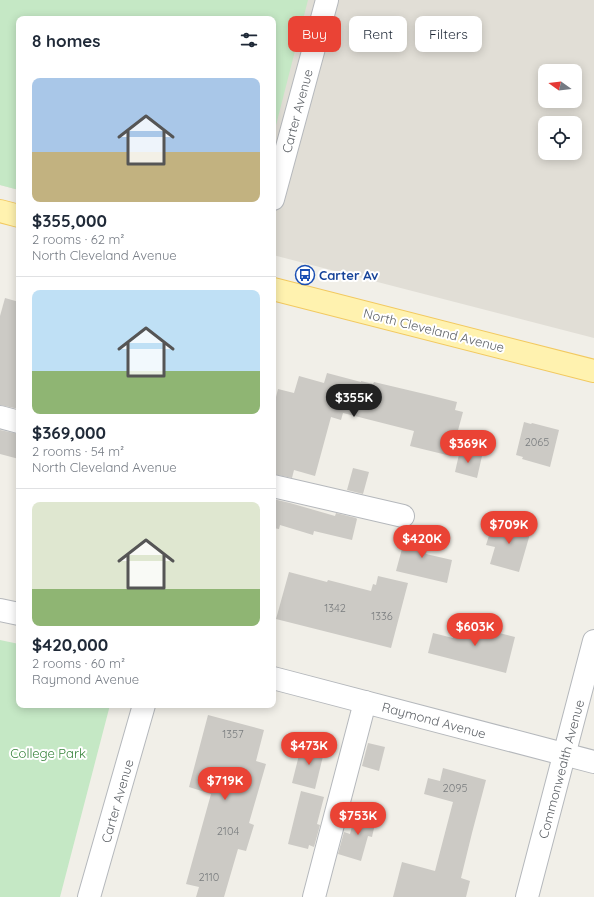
<!DOCTYPE html>
<meta charset="utf-8">
<style>
body{margin:0;font-family:Quicksand,sans-serif;background:#f2f2f3;color:#1f2937;height:100vh;display:flex;flex-direction:column;font-size:15px;white-space:nowrap}
*{box-sizing:border-box;margin:0}
p{font-size:13px;color:#747a83}
.icon{flex:none;width:22px;height:22px;fill:none;stroke:currentColor;stroke-width:2;stroke-linecap:round;stroke-linejoin:round}
.map{position:relative;flex:1;overflow:hidden}
.sheet{position:absolute;left:16px;top:16px;width:260px;height:692px;display:flex;flex-direction:column;background:#fff;border-radius:8px;box-shadow:0 2px 10px #0003}
.sheet>*{flex:none}
.top-card{position:absolute;left:288px;top:16px;width:246px;height:36px;display:flex;gap:8px}
.needle{width:26px;rotate:284deg}
.fabs{position:absolute;left:538px;top:64px;display:grid;gap:8px}
.fabs a{display:grid;place-items:center;width:44px;height:44px;border-radius:8px;background:#fff;box-shadow:0 2px 10px #0003;font-size:20px}
.price{position:absolute;translate:-50% -34px;padding:0 9px;border-radius:14px;background:#ea4335;color:#fff;font-size:13px;line-height:26px;filter:drop-shadow(0 1px 2px #0008)}
.price::after{content:'';position:absolute;left:50%;top:24px;width:12px;height:9px;margin-left:-6px;background:inherit;clip-path:polygon(0 0,100% 0,50% 100%)}
.price.on{background:#222;color:#fff}
ul{padding:0;list-style:none}
li{display:grid;align-content:center;gap:8px;height:212px;padding:0 16px}
li+li{border-top:1px solid #e0e1e3}
li span{display:grid;place-items:center;height:124px;border-radius:8px;color:#555}
li>.icon{margin-inline-start:auto}
span .icon{width:72px;height:72px;fill:#fffc;stroke-width:1}
li b{font-size:17px}
h2{display:flex;justify-content:space-between;align-items:center;height:48px;padding:0 16px;font-size:17px}
.tag{padding:0 14px;border-radius:8px;background:#fff;box-shadow:0 2px 10px #0003;font-size:14px;line-height:36px}
.tag.on{background:#ea4335;color:#fff}
.map>svg:first-child{display:block}
.education{fill:#e1ded6;fill-rule:evenodd}
.green{fill:#c5e8c5}
.building{fill:#cccac5}
.lines{fill:none;stroke-linecap:round;stroke-linejoin:round}
.minor-casing{stroke:#b5b8bc;stroke-width:24}
.major-casing{stroke:#f2c960;stroke-width:24}
.minor{stroke:#fff;stroke-width:22}
.major{stroke:#fff2af;stroke-width:22}
.labels{text-anchor:middle;dominant-baseline:central;stroke-width:4;stroke-linejoin:round;paint-order:stroke}
.number-label{font-size:11px;fill:#7a7d7f}
.street-label{font-size:13px;fill:#5f6368;stroke:#fff}
.transit-label{font-size:13px;font-weight:bold;fill:#164399;stroke:#fff;text-anchor:start}
.park-label{font-size:13px;fill:#348238;stroke:#fff}
</style>
<div class="map">
<svg width="594" height="897" viewBox="0 0 594 897">
<rect width="100%" height="100%" fill="#f1efe8"/>
<path class="education" d="M0,0h594v338l-321,-83v-236h-254v171l-19,-5zM545,71h30v30h-30zM545,123h30v30h-30z"/>
<g class="green">
<polygon points="0,0 308,0 273,137 273,19 19,19 19,190 0,185"/>
<polygon points="0,640 19,644 19,705 110,705 60,897 0,897"/>
</g>
<g class="building">
<polygon points="5,298 19,302 19,409 0,405 0,316"/>
<polygon points="327,373 361,382 361,381 373,384 374,382 429,395 457,402 455,410 463,412 451,456 410,446 414,431 343,413 341,420 331,417 315,476 294,470 292,478 273,474 273,409 278,389 294,393 299,376 324,383"/>
<polygon points="524,422 531,424 532,423 559,430 550,467 522,459 523,457 516,455"/>
<polygon points="0,430 19,434 19,459 0,454"/>
<polygon points="460,450 482,456 477,478 455,472"/>
<polygon points="353,468 369,472 363,494 347,490"/>
<polygon points="273,499 290,503 335,516 336,513 356,518 357,519 352,540 314,531 313,535 280,525 279,529 273,528"/>
<polygon points="502,519 532,527 519,572 490,564 495,547 486,545 491,529 498,531"/>
<polygon points="407,530 430,536 426,554 452,560 447,583 396,571"/>
<polygon points="289,572 327,582 328,580 371,591 373,584 376,585 378,576 408,583 391,648 276,619"/>
<polygon points="457,622 515,637 506,673 428,653 433,633 453,638"/>
<polygon points="208,715 264,730 256,761 266,764 249,823 254,825 246,851 238,849 224,897 196,897 199,887 186,884 211,794 189,787"/>
<polygon points="302,743 325,748 315,789 292,783"/>
<polygon points="368,743 385,747 379,771 362,766"/>
<polygon points="443,768 486,780 472,833 461,878 470,881 466,897 393,897 402,862 435,871 453,802 424,794 428,778 440,781"/>
<polygon points="301,791 324,797 317,824 320,825 314,847 309,845 308,849 288,844"/>
<polygon points="356,810 377,815 372,837 368,836 361,861 338,854 344,832 350,834"/>
</g>
<g class="lines">
<g class="minor-casing">
<g id="minor">
<polyline points="273,199 327,0"/>
<polyline points="0,417 19,422"/>
<polyline points="273,486 403,516"/>
<polyline points="0,610 19,614"/>
<polyline points="273,678 594,762"/>
<polyline points="89,897 144,705"/>
<polyline points="314,897 365,702"/>
<polyline points="527,897 594,641"/>
</g>
</g>
<g class="major-casing">
<g id="major">
<polyline points="0,211 19,216"/>
<polyline points="273,289 594,371"/>
</g>
</g>
<use href="#minor" class="minor"/>
<use href="#major" class="major"/>
</g>
<defs>
<g id="bus-ring" transform="scale(1)"><circle r="9.5" fill="#fff" stroke="#1a4fb4" stroke-width="1.5"/><path d="M-5-6H5V4H4V6H2V4H-2V6H-4V4H-5ZM-3.5-4V0h7V-4ZM-3.5 1.2v1.5H-2V1.2ZM2 1.2v1.5H3.5V1.2Z" fill="#1a4fb4"/></g>
</defs>
<g fill-rule="evenodd">
<use href="#bus-ring" x="305" y="275"/>
</g>
<g class="labels">
<g class="number-label">
<text x="537" y="442">2065</text>
<text x="335" y="608">1342</text>
<text x="382" y="616">1336</text>
<text x="233" y="734">1357</text>
<text x="455" y="788">2095</text>
<text x="228" y="831">2104</text>
<text x="209" y="877">2110</text>
</g>
<g class="street-label">
<text transform="translate(297 111) rotate(-75)">Carter Avenue</text>
<text transform="translate(434 330) rotate(14)">North Cleveland Avenue</text>
<text transform="translate(434 720) rotate(15)">Raymond Avenue</text>
<text transform="translate(561 769) rotate(-75)">Commonwealth Avenue</text>
<text transform="translate(117 801) rotate(-74)">Carter Avenue</text>
</g>
<g class="transit-label">
<text x="319" y="275">Carter Av</text>
</g>
<g class="park-label">
<text x="48" y="753">College Park</text>
</g>
</g>
</svg>
<div class="fabs">
<a><svg class="needle" viewBox="-14 -14 28 28"><path d="M0-13l5 13h-10z" fill="#e53935"/><path d="M0 13l5-13h-10z" fill="#747a83"/></svg></a>
<a><svg class="icon" aria-label="locate" viewBox="0 0 24 24"><circle cx="12" cy="12" r="6"/><path d="M12 2v4M12 18v4M2 12h4M18 12h4"/></svg></a>
</div>
<b class="price on" style="left:354px;top:418px">$355K</b>
<b class="price" style="left:468px;top:464px">$369K</b>
<b class="price" style="left:509px;top:545px">$709K</b>
<b class="price" style="left:422px;top:559px">$420K</b>
<b class="price" style="left:475px;top:647px">$603K</b>
<b class="price" style="left:309px;top:766px">$473K</b>
<b class="price" style="left:225px;top:801px">$719K</b>
<b class="price" style="left:358px;top:836px">$753K</b>
<div class="top-card">
<a class="tag on">Buy</a>
<a class="tag">Rent</a>
<a class="tag">Filters</a>
</div>
<section class="sheet">
<h2>8 homes<svg class="icon" aria-label="filters" viewBox="0 0 24 24"><path d="M4 7h16M4 17h16"/><circle cx="9" cy="7" r="2"/><circle cx="15" cy="17" r="2"/></svg></h2>
<ul>
<li><span style="background:linear-gradient(#a9c7e8 60%,#c2b280 0)"><svg class="icon" aria-label="home" viewBox="0 0 24 24"><path d="M3 11l9-7 9 7M6 9v11h12V9"/></svg></span><div><b>$355,000</b><p>2 rooms · 62 m²</p><p>North Cleveland Avenue</p></div></li>
<li><span style="background:linear-gradient(#bfe0f5 65%,#8fb573 0)"><svg class="icon" aria-label="home" viewBox="0 0 24 24"><path d="M3 11l9-7 9 7M6 9v11h12V9"/></svg></span><div><b>$369,000</b><p>2 rooms · 54 m²</p><p>North Cleveland Avenue</p></div></li>
<li><span style="background:linear-gradient(#dfe7d0 70%,#8fb573 0)"><svg class="icon" aria-label="home" viewBox="0 0 24 24"><path d="M3 11l9-7 9 7M6 9v11h12V9"/></svg></span><div><b>$420,000</b><p>2 rooms · 60 m²</p><p>Raymond Avenue</p></div></li>
</ul>
</section>
</div>
